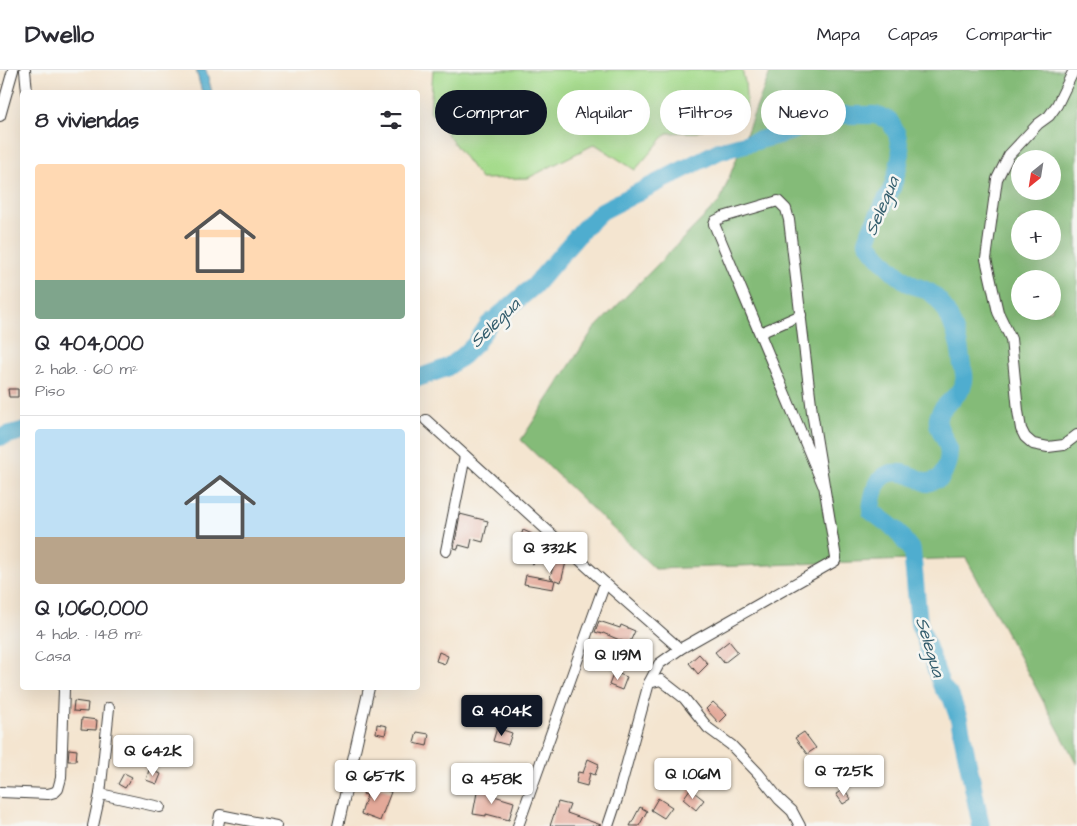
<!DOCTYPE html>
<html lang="es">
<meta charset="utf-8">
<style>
body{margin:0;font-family:"Architects Daughter",sans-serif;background:#f7f7f7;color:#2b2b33;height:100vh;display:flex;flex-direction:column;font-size:19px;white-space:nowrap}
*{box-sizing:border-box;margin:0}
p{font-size:16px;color:#7c7c81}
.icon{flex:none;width:28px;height:28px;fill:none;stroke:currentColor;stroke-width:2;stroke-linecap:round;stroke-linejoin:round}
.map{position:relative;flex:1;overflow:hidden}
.side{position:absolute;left:20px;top:20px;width:400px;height:600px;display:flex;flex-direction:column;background:#fff;border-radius:5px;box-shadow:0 5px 20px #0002}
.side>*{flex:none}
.top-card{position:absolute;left:435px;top:20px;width:475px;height:45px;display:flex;gap:10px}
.needle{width:32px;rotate:210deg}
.buttons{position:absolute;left:1011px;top:80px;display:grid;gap:10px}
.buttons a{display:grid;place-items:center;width:50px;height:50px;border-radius:50%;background:#fff;box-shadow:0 5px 20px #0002;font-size:25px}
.price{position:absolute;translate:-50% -42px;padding:0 11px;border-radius:5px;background:#fff;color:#222;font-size:16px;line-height:32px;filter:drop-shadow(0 1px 2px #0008)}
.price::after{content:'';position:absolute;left:50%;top:30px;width:15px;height:11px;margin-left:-8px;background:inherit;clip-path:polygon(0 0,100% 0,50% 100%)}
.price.active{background:#111827;color:#fff}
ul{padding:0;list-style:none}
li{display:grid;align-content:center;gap:10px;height:265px;padding:0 15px}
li+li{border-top:1px solid #e1e1e2}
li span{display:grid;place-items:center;height:155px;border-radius:5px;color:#555}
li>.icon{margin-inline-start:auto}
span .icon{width:90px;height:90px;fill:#fffc;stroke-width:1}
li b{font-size:21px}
h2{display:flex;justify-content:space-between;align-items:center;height:60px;padding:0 15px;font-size:21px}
.chip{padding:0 18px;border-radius:22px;background:#fff;box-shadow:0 5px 20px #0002;font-size:18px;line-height:45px}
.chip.active{background:#111827;color:#fff}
header{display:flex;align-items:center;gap:30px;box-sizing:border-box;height:70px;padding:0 25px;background:#fff;border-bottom:1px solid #e1e1e2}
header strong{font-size:24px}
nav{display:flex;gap:28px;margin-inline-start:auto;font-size:18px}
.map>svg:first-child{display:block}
.green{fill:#a5db8c;stroke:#607c54}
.forest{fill:#84bb78;stroke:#506c4a;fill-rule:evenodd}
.water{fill:#50adcf;stroke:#366476}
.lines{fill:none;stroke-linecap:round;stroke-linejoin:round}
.river{stroke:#50adcf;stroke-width:18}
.building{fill:#e4a999}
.minor-casing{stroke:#3c3a37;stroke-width:12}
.minor{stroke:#fff;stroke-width:10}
.labels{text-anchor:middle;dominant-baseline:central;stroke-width:5;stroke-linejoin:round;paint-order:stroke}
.water-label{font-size:18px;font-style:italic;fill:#335d6d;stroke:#f6f6f2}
</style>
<header>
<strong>Dwello</strong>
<nav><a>Mapa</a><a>Capas</a><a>Compartir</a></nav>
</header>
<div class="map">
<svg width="1077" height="756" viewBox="0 0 1077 756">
<rect width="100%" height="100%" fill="#f6f6f2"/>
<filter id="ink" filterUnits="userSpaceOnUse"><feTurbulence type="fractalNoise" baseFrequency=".02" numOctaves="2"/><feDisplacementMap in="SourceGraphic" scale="10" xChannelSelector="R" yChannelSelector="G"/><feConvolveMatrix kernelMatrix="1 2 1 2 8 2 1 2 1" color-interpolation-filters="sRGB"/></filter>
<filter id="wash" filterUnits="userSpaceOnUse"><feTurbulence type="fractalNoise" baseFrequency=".0096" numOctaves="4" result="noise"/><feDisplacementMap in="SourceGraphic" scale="20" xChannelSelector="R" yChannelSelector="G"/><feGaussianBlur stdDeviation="1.12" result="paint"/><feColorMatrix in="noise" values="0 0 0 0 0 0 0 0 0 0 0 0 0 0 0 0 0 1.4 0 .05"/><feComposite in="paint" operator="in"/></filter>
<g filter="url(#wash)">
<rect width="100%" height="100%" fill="#f4e5d0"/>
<polygon class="green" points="433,0 742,0 745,12 747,41 697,62 667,63 635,100 595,74 528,108 481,109 430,42"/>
<path class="forest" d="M771,0h306v694l-111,-206 -311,11 -134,-129 72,-110 127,-129zM1020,89h32v32h-32zM1020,149h32v32h-32zM1020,209h32v32h-32z"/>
<polygon class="water" points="196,0 206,0 212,22 202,22"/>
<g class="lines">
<g class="river">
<path d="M418,308l28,-10 17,-12 12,-12 14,-20 45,-38 50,-58 18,-17 117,-60 74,-20 22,-11 24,-5h36l14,5 8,14 4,19 -3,15 -6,20 -21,41 -4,13c12,16 24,29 40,40 7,5 17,6 24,11 17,12 28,46 30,65 0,8 5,15 3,23 -3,16 -21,21 -26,36 -2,9 5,17 8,25 6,13 1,24 -5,36l-14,5c-35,-20 -53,-12 -56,28l25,19 16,21 7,72 23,64 9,10 8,22 22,107"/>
<polyline points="0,367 22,361"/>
</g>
</g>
<g id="blocks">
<g class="building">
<polygon points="8,319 18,319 18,327 9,327"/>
<polygon points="460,444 488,451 483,472 472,469 470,478 459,475 458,479 454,478"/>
<polygon points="523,460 532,464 528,475 519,472"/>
<polygon points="522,475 538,487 533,494 517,482"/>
<polygon points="558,480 567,488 561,512 555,510 553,519 524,514 526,505 554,510 550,507"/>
<polygon points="599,551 620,558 621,555 635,561 629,574 603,563 602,564 595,562"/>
<polygon points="729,571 738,582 724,593 715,582"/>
<polygon points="439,582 448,586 445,594 436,591"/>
<polygon points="699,584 708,594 698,604 689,593"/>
<polygon points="614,602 627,607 622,620 609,615"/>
<polygon points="74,631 88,633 87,642 73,641"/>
<polygon points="468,631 479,635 474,650 463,647"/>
<polygon points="713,632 727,645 719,653 706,639"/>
<polygon points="82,648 97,650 96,660 81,659"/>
<polygon points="377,654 387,656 385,665 376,663"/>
<polygon points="497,658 512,663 508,675 493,671"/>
<polygon points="417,662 429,664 427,676 414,673"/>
<polygon points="804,662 816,678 807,684 795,668"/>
<polygon points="69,679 77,680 76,691 68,691"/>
<polygon points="588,689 599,694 595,705 590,703 587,716 576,713 578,702 583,703"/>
<polygon points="149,700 161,704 157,714 146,710"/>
<polygon points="124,703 132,707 125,718 118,714"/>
<polygon points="367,713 391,722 380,751 361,744 367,725 363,724"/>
<polygon points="478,717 492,721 491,725 514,732 509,750 486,744 486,746 473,744"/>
<polygon points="690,719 704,730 696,740 683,729"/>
<polygon points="844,719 851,729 843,734 836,724"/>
<polygon points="658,728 672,737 664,748 651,740"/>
<polygon points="558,732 570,735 567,743 601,755 601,756 550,756"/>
<polygon points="640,737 647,741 639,756 630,756"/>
</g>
</g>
</g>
<g filter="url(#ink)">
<use href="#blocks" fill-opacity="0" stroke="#3c3a37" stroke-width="1"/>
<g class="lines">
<g class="minor-casing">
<g id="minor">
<polyline points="25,0 27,22"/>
<polyline points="1074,0 1057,35 1049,46 1038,54 1009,85 997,109 986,189 998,242 1011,269 1018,341 1021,359 1025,367 1033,374 1048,377 1064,375 1077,365"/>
<polyline points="0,46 13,0"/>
<polyline points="760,263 801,245"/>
<polyline points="426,350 605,513 518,756"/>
<polyline points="446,481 465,386"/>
<polyline points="605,513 680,579 835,491 836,488 812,342 789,150 786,139 778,131 723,147 715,151 714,154 823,415"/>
<polyline points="649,613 661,610 684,628 708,658 731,675 758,703 779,729 792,741 800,756"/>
<polyline points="0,722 48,724 55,722 58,719 61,708 64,619"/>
<polyline points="100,724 160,737"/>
<polyline points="93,756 100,724 109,638"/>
<polyline points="218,756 220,745 276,756"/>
<polyline points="338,756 369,618"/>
<polyline points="608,756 618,726 649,613 659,594 680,579"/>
</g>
</g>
<use href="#minor" class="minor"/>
</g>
</g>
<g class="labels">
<g class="water-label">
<text transform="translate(882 136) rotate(-67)">Selegua</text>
<text transform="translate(495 253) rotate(-44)">Selegua</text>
<text transform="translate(930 577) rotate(73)">Selegua</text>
</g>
</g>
</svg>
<div class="buttons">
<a><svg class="needle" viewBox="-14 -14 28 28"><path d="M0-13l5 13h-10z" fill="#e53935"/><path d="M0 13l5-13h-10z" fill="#7c7c81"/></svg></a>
<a>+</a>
<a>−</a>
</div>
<b class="price" style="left:550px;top:504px">Q 332K</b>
<b class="price" style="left:618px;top:611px">Q 1.19M</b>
<b class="price active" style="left:502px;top:667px">Q 404K</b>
<b class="price" style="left:153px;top:707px">Q 642K</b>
<b class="price" style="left:844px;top:727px">Q 725K</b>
<b class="price" style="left:693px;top:730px">Q 1.06M</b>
<b class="price" style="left:375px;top:732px">Q 657K</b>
<b class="price" style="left:492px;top:735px">Q 458K</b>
<div class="top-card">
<a class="chip active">Comprar</a>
<a class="chip">Alquilar</a>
<a class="chip">Filtros</a>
<a class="chip">Nuevo</a>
</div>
<section class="side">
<h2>8 viviendas<svg class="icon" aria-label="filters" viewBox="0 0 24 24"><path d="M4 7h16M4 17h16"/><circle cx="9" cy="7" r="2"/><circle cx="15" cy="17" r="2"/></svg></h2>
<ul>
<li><span style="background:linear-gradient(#ffd9b3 75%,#7fa58c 0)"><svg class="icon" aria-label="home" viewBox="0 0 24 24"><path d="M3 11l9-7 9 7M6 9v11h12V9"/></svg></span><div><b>Q 404,000</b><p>2 hab. · 60 m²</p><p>Piso</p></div></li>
<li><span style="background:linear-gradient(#bfe0f5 70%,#b9a48a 0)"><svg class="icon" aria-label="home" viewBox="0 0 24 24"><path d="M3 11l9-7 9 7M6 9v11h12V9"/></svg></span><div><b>Q 1,060,000</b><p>4 hab. · 148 m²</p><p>Casa</p></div></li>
</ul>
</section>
</div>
